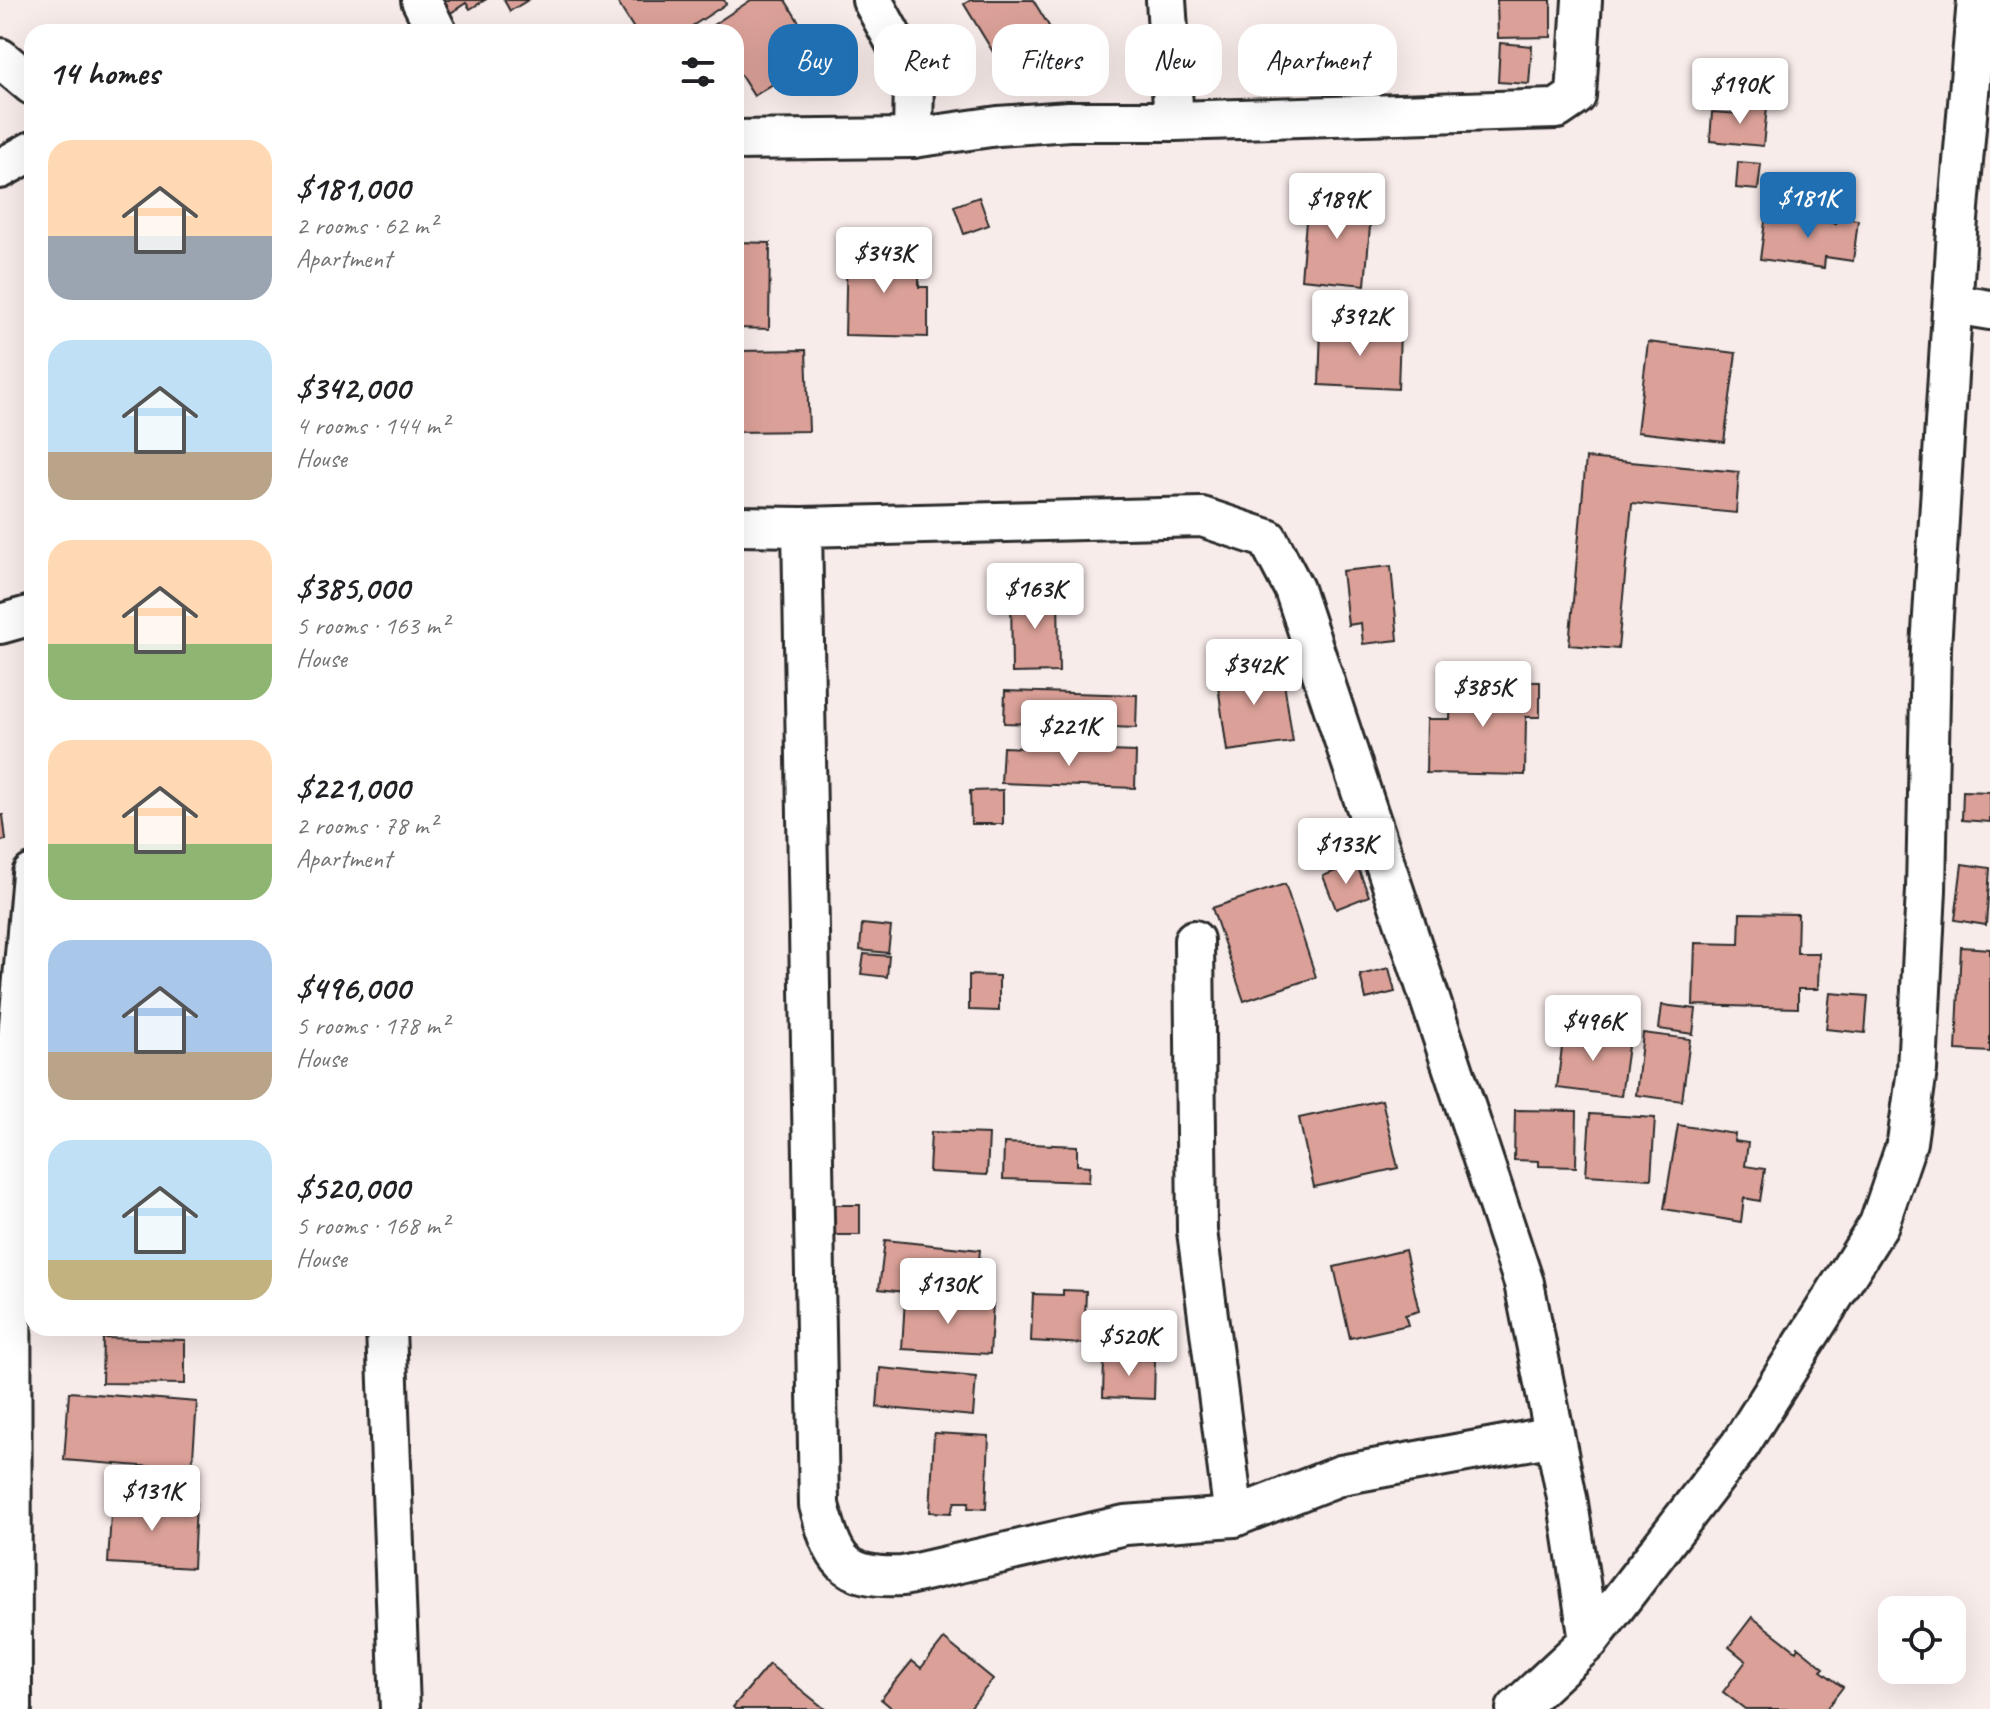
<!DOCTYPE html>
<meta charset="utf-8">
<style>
body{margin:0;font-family:Caveat,sans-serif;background:#f2f2f2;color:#202124;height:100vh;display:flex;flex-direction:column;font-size:30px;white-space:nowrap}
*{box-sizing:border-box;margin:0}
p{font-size:26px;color:#757577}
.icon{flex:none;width:44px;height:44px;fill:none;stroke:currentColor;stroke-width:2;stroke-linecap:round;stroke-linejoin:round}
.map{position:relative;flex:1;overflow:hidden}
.side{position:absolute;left:24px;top:24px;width:720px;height:1312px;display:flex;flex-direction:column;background:#fff;border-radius:24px;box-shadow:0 8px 32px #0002}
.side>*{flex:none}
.banner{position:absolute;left:768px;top:24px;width:760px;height:72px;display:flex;gap:16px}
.tools{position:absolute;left:1878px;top:1596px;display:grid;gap:16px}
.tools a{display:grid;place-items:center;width:88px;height:88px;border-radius:16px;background:#fff;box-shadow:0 8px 32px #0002;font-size:40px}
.price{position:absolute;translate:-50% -68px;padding:0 18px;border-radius:8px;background:#fff;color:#222;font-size:26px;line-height:52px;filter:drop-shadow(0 2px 4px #0008)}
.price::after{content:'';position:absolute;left:50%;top:48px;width:24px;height:18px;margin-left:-12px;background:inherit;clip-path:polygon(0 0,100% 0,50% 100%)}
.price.current{background:#1f6fb2;color:#fff}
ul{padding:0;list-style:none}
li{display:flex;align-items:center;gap:24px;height:200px;padding:0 24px}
li span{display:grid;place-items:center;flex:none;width:224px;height:160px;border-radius:24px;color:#555}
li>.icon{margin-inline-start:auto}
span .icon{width:96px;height:96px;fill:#fffc;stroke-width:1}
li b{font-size:34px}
h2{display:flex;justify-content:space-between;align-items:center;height:96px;padding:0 24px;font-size:34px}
.tag{padding:0 28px;border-radius:24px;background:#fff;box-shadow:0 8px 32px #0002;font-size:28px;line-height:72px}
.tag.current{background:#1f6fb2;color:#fff}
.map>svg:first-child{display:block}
.building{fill:#dba198;stroke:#2b2b2b;stroke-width:2}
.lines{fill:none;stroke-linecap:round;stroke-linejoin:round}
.minor-casing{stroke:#2b2b2b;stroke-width:44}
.minor{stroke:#fff;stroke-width:38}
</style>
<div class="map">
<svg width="1990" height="1709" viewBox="0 0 1990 1709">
<rect width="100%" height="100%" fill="#f8ecea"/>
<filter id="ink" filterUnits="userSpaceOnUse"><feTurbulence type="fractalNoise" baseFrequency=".0125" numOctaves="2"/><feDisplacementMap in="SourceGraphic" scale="16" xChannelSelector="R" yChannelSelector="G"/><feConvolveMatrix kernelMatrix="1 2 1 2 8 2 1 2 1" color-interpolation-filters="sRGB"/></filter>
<g filter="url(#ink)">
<g class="building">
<polygon points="432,0 485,0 470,9 466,3 443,18"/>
<polygon points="504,0 528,0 510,11"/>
<polygon points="616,0 724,0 726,4 683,32 636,32"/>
<polygon points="751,0 785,0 809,38 779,57 790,73 754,96 736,68 736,32 713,32 710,27"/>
<polygon points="971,0 1033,0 1055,36 1022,56 1032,74 1013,85 964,4"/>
<polygon points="1497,0 1551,0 1551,37 1498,38"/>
<polygon points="1500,43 1532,46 1529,84 1498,82"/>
<polygon points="1742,105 1767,107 1763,146 1710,141 1712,112 1741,114"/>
<polygon points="1738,162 1761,164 1758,190 1736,188"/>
<polygon points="979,197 989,225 964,234 954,206"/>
<polygon points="1308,198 1372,203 1365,285 1301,279"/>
<polygon points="1766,214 1836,223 1836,217 1858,220 1853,261 1825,257 1824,268 1760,259"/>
<polygon points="736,242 770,243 769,329 736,328"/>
<polygon points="847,244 879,245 879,257 919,258 919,287 928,287 928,337 845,335"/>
<polygon points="1321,328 1400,332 1398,389 1319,385"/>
<polygon points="1648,342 1736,353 1724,442 1637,432"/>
<polygon points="806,350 809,431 736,432 736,351"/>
<polygon points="1586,458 1739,472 1736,513 1632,503 1618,649 1569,645"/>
<polygon points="1391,566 1398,640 1363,644 1361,623 1348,625 1342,571"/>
<polygon points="1011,590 1058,590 1059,672 1012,673"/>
<polygon points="1281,662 1293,742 1227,751 1216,671"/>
<polygon points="1451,680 1540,682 1540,717 1526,717 1525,775 1426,773 1427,719 1450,719"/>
<polygon points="1005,691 1137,695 1136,728 1004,723"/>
<polygon points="1003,747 1136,752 1135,788 1001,783"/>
<polygon points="1003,790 1003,824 971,824 970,791"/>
<polygon points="1963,791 1990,792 1990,822 1962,820"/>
<polygon points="0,815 3,815 6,840 0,841"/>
<polygon points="1356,863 1369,896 1336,909 1323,876"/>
<polygon points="1962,864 1990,868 1986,925 1955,920"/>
<polygon points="1285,884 1316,977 1244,1001 1212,908"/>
<polygon points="1740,913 1798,914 1797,953 1819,953 1818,989 1798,989 1798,1008 1693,1005 1695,943 1739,944"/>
<polygon points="862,924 891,927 888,953 860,950"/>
<polygon points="1961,947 1990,949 1990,1052 1956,1050"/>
<polygon points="864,954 889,956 887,977 861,974"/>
<polygon points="1389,968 1395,992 1366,999 1360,975"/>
<polygon points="969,975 999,976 999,1011 969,1010"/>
<polygon points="1830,993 1868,996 1865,1033 1826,1029"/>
<polygon points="1662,1005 1696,1009 1693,1034 1659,1029"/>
<polygon points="1564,1031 1629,1039 1621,1096 1557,1088"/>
<polygon points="1643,1033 1690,1039 1682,1101 1636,1095"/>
<polygon points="1382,1100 1398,1168 1314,1187 1299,1118"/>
<polygon points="1515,1110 1577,1111 1576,1167 1539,1166 1539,1161 1514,1160"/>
<polygon points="1590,1114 1655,1118 1651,1179 1586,1175"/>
<polygon points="1678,1125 1735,1134 1734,1141 1748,1143 1745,1166 1765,1169 1760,1201 1744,1198 1741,1222 1664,1209"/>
<polygon points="931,1132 989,1134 987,1175 929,1172"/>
<polygon points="1004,1143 1077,1146 1077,1165 1090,1166 1089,1182 1003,1179"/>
<rect x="830" y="1205" width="30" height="30"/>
<polygon points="885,1240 980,1250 975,1300 879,1289"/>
<polygon points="1405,1250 1419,1311 1405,1315 1408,1325 1350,1338 1334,1267"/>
<polygon points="1063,1290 1086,1291 1084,1344 1031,1341 1033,1294 1063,1295"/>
<polygon points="905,1298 993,1303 990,1354 902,1349"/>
<polygon points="44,1328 88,1328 88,1334 43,1331"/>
<polygon points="103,1338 185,1340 185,1384 102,1383"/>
<polygon points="1104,1358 1155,1360 1154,1399 1103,1397"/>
<polygon points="880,1368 976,1377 973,1416 877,1407"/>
<polygon points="69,1392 197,1402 192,1470 64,1460"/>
<polygon points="934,1433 989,1436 986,1509 968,1508 969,1502 955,1502 951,1513 930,1512"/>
<polygon points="112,1498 196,1503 193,1568 108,1563"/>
<polygon points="1752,1617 1796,1651 1798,1647 1824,1668 1821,1671 1843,1687 1826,1709 1745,1709 1723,1692 1746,1661 1729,1647"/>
<polygon points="944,1639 993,1679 969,1709 893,1709 881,1699 912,1661 921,1668"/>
<polygon points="769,1664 825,1709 735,1709 733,1707"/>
</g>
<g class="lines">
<g class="minor-casing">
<g id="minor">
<polyline points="421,0 437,32"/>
<polyline points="872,0 914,77 913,138"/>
<polyline points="1166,0 1174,121"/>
<polyline points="0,58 32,85"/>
<polyline points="736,140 913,138 998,126 1069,121 1174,121 1557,109 1576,96 1582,0"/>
<polyline points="0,169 32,151"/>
<polyline points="1953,304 1990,310"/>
<polyline points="736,526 802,527 1202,517 1268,539 1294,589 1524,1283 1568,1503 1589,1641"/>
<path d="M802,527l17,978c15,55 22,74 84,71l222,-51 109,-8 107,-42 213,-39"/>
<polyline points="0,624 32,615"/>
<polyline points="1194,940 1197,1231 1234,1517"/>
<polyline points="386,1328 400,1709"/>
<polyline points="12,1709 11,1117 32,874"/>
<polyline points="1516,1709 1589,1641 1740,1445 1879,1224 1907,1142 1917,1070 1926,890 1931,648 1957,231 1977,0"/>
</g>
</g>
<use href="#minor" class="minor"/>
</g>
</g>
</svg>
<div class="tools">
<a><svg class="icon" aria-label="locate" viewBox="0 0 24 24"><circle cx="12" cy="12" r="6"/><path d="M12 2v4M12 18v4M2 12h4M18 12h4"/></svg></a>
</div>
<b class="price" style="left:1740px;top:126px">$190K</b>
<b class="price current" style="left:1808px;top:240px">$181K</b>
<b class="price" style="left:1337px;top:241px">$189K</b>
<b class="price" style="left:884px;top:295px">$343K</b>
<b class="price" style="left:1360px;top:358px">$392K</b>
<b class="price" style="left:1035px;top:631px">$163K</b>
<b class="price" style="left:1254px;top:707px">$342K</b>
<b class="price" style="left:1483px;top:729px">$385K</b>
<b class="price" style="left:1069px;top:768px">$221K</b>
<b class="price" style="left:1346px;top:886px">$133K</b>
<b class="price" style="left:1593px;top:1063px">$496K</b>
<b class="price" style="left:948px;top:1326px">$130K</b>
<b class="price" style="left:1129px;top:1378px">$520K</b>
<b class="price" style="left:152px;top:1533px">$131K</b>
<div class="banner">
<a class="tag current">Buy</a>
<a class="tag">Rent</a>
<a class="tag">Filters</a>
<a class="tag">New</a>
<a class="tag">Apartment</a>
</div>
<section class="side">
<h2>14 homes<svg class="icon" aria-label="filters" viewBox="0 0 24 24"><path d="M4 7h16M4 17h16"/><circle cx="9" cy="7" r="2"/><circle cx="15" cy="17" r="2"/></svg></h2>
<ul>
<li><span style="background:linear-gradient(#ffd9b3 60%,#9aa5b1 0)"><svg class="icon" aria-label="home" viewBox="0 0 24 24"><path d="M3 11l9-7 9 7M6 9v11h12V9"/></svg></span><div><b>$181,000</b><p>2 rooms · 62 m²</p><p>Apartment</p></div></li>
<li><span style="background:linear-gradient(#bfe0f5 70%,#b9a48a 0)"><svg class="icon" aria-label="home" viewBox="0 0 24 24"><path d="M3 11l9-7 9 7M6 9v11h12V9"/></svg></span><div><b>$342,000</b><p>4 rooms · 144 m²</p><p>House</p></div></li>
<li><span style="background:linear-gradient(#ffd9b3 65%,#8fb573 0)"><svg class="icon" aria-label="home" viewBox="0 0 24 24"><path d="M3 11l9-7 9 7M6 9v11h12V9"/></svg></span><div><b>$385,000</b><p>5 rooms · 163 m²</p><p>House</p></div></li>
<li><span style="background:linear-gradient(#ffd9b3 65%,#8fb573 0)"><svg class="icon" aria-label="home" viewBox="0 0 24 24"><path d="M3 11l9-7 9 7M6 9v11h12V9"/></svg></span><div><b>$221,000</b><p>2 rooms · 78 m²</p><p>Apartment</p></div></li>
<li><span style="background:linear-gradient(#a9c7e8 70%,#b9a48a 0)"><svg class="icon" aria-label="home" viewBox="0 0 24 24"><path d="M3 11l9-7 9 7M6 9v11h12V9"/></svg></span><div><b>$496,000</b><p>5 rooms · 178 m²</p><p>House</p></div></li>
<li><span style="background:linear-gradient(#bfe0f5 75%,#c2b280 0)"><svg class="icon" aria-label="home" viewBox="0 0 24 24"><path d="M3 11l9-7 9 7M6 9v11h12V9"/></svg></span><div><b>$520,000</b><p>5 rooms · 168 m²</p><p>House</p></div></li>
</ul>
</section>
</div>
